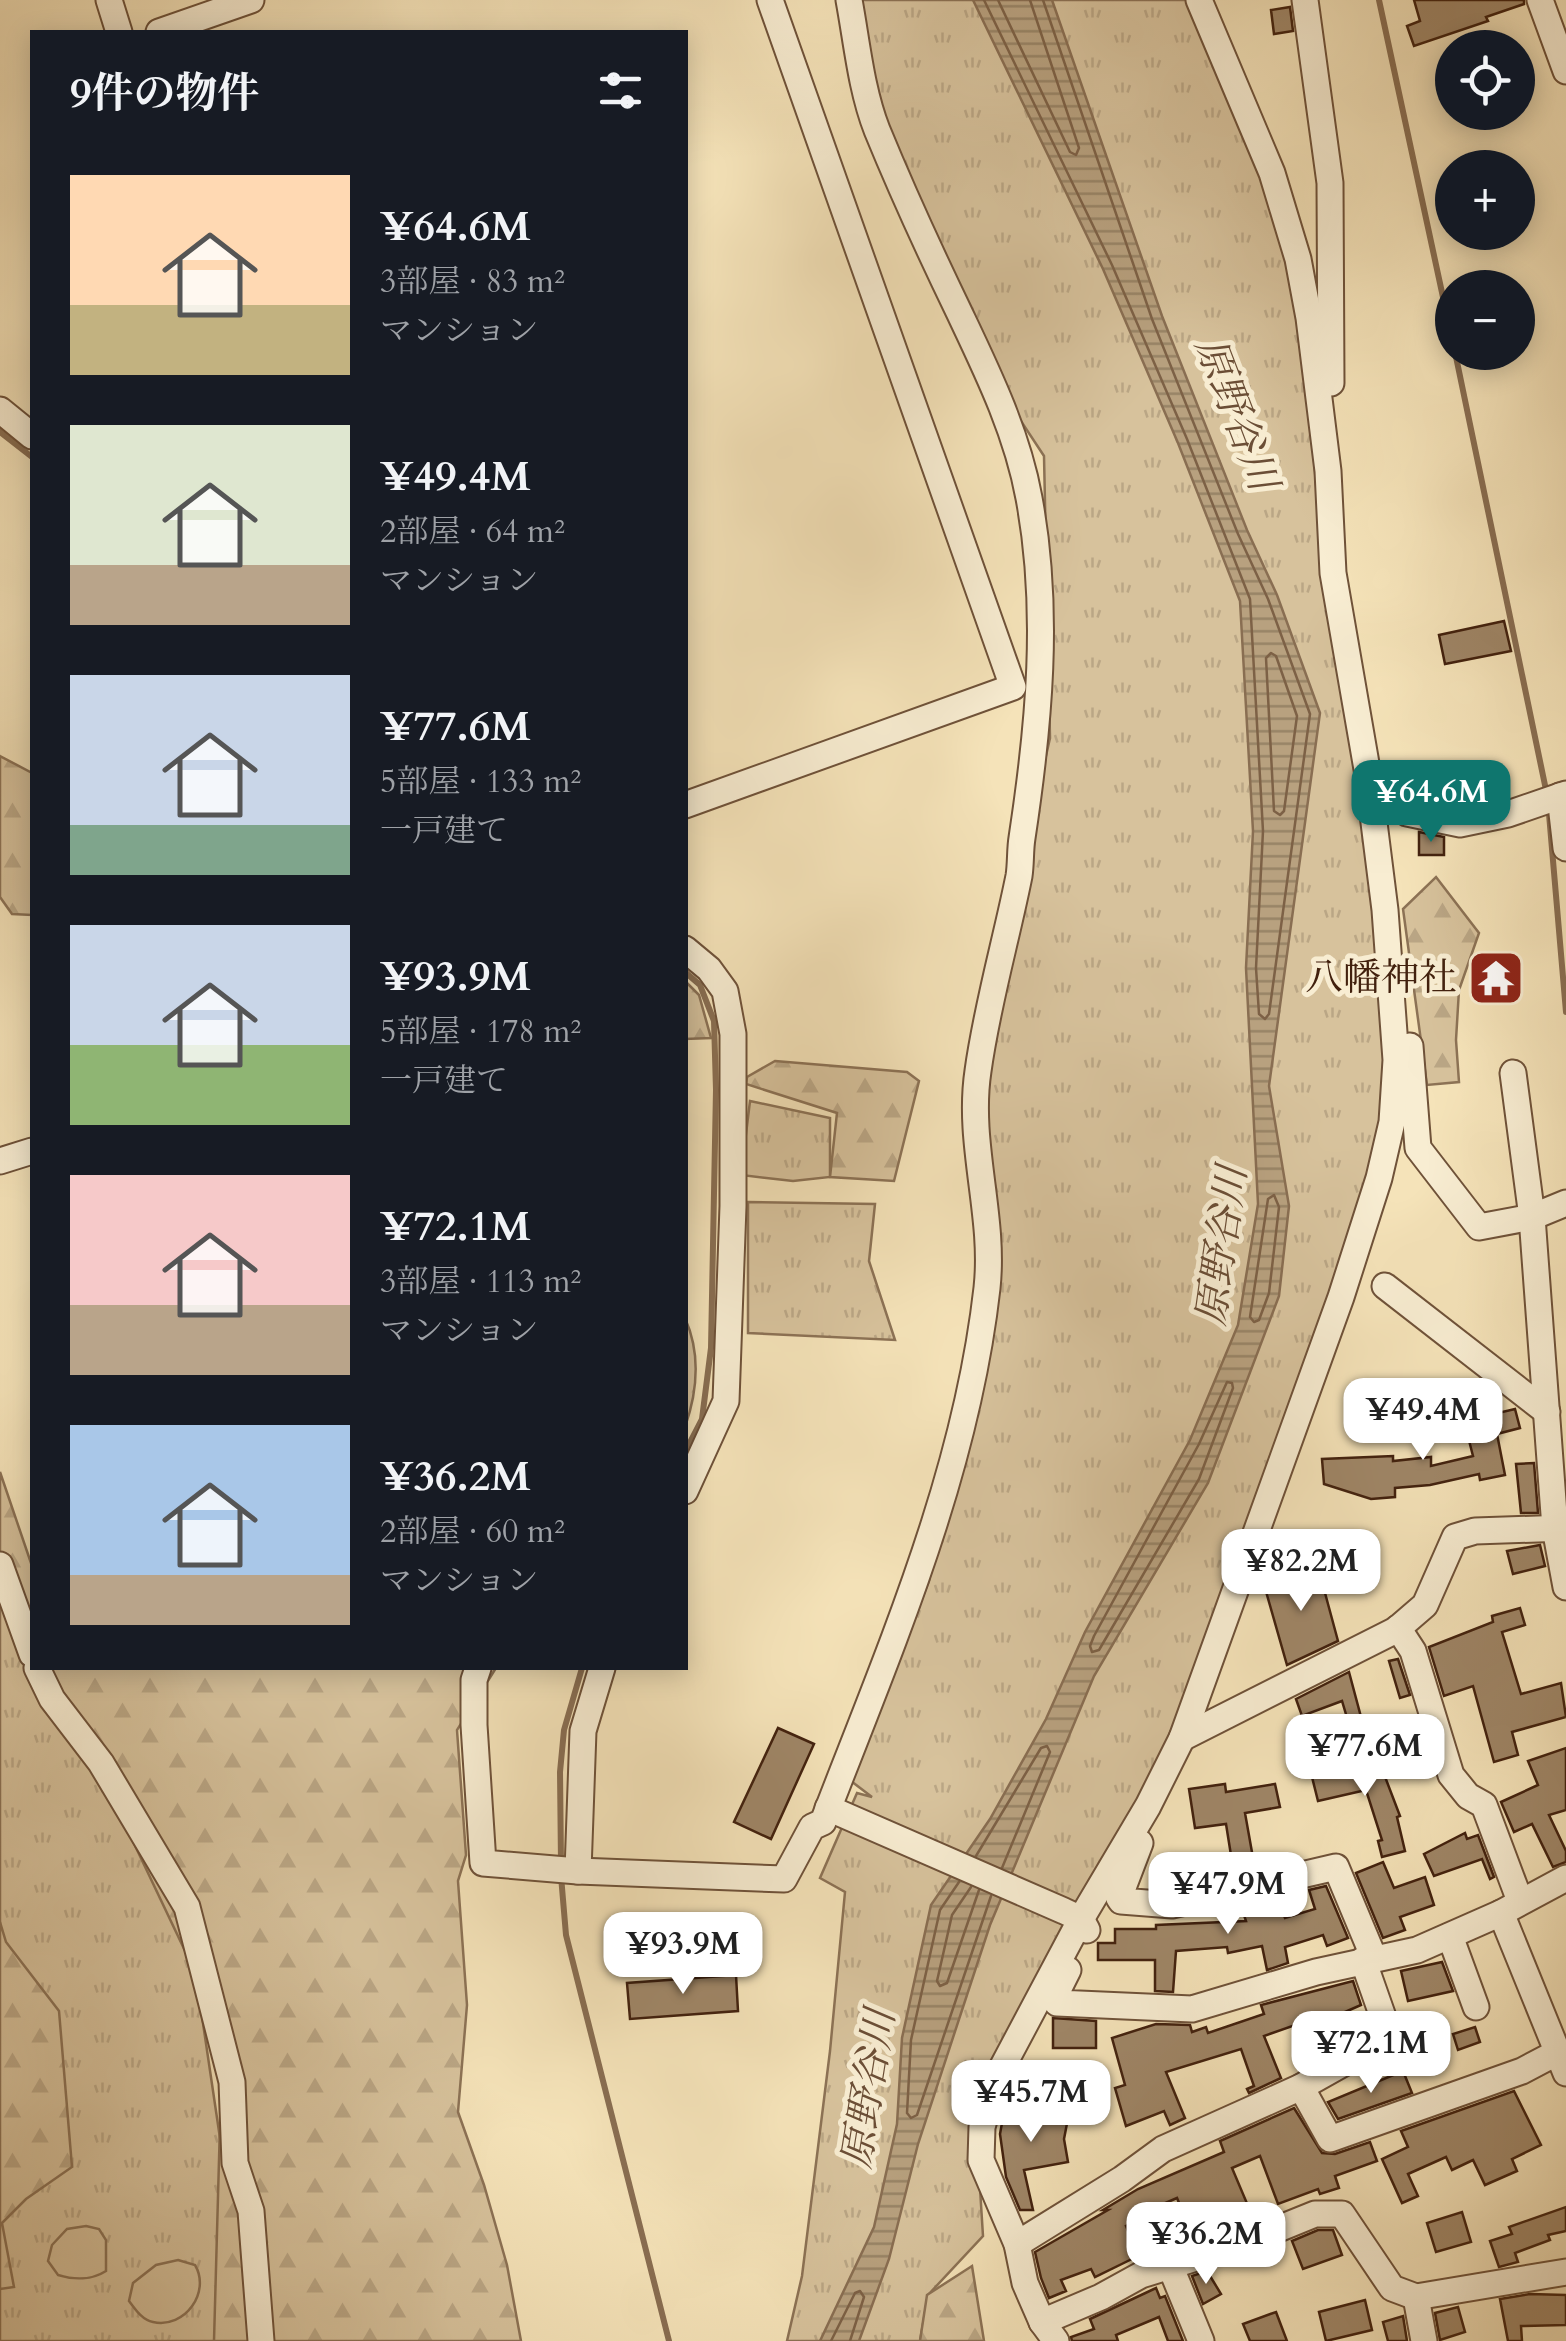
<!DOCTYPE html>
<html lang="ja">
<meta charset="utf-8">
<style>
body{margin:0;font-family:Cardo,"Noto Serif JP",serif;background:#242831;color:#f1f3f6;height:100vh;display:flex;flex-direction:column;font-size:38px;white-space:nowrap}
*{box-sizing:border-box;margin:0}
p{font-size:32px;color:#9ea1a6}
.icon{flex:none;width:55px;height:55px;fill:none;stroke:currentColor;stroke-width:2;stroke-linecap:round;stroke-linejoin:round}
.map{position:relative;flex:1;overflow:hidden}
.side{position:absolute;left:30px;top:30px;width:658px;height:1640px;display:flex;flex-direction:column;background:#171b24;border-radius:0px;box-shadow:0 5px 25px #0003}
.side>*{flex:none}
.fabs{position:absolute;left:1435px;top:30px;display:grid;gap:20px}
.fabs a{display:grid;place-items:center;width:100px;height:100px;border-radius:50%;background:#171b24;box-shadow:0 5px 25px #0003;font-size:50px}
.price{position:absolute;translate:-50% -85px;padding:0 22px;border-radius:20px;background:#fff;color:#222;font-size:32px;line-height:65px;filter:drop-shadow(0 2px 5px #0008)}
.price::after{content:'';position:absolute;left:50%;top:60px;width:30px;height:22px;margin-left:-15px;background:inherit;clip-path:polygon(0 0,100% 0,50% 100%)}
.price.current{background:#0f766e;color:#fff}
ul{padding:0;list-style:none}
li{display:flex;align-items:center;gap:30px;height:250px;padding:0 40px}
li span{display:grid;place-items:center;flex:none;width:280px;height:200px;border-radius:0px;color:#555}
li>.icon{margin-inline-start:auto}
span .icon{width:120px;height:120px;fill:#fffc;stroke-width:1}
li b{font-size:42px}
h2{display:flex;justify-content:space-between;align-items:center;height:120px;padding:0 40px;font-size:42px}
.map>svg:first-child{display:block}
.grass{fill:url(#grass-tufts);stroke:#8c7255;stroke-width:2.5}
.forest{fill:url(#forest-firs);stroke:#8c7255;stroke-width:2.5}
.pitch{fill:#d7c29c;stroke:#8c7255;stroke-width:2.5}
.water{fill:url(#water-rules);stroke:#896e52;stroke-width:2.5}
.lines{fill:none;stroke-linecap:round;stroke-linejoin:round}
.shore{stroke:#7d6146;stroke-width:2.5}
.stream{stroke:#896e52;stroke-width:6}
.building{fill:#9f8667;stroke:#42210e;stroke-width:2.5}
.minor-casing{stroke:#6f5239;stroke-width:29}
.minor{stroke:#f8edd2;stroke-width:25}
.labels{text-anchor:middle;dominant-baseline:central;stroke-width:10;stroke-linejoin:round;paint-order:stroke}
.poi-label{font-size:38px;fill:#42210e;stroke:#f8edd2;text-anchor:end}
.water-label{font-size:40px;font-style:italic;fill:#6b4e36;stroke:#f8edd2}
</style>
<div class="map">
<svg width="1566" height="2341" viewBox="0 0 1566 2341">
<defs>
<pattern id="grass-tufts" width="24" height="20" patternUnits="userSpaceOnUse" patternTransform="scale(2.5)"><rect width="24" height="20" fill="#d7c29c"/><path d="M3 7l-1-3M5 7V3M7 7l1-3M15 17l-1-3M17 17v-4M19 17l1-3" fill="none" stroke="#baa685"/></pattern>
<pattern id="forest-firs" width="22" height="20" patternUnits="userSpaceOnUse" patternTransform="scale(2.5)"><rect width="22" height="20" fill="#d7c29c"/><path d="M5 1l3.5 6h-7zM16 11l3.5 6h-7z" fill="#baa685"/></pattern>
<pattern id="water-rules" width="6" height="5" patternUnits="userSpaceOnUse" patternTransform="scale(2.5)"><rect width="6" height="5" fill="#b8a17f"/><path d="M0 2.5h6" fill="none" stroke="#978366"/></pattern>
</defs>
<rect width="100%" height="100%" fill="#f5e3b9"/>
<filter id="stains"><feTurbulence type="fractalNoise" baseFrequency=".002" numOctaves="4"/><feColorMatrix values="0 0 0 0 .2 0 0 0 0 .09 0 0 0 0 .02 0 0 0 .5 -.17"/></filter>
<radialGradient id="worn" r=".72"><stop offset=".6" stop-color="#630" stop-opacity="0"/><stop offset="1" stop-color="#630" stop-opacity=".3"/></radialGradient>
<g class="grass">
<polygon points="847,0 1194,0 1285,244 1312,337 1312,436 1321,545 1362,774 1393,1102 1182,1738 975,2109 983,2236 928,2295 920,2341 787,2341 802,2276 830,2051 845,1892 820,1878 857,1793 872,1797 851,1781 929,1581 977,1351 977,1162 1012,906 1050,738 1044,456 988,371 873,114"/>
<polygon points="750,1101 830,1118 830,1177 793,1181 741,1175"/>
<polygon points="748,1202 875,1204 869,1261 895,1340 748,1333"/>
<polygon points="0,1497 32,1668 172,1888 200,2003 225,2172 244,2341 0,2341"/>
</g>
<g class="forest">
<polygon points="0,756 32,773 32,915 12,914 0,897"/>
<polygon points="1436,877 1479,933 1459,990 1456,1040 1459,1082 1427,1085 1403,909"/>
<polygon points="685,981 699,995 711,1038 685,1039"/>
<polygon points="775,1061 907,1072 919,1081 894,1181 830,1177 837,1113 746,1084 747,1077"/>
<path d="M685,1318c16,36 13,72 0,109z"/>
<polygon points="0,1472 32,1566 32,1660 0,1562"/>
<polygon points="35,1668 496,1668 457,1730 466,1855 458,1881 467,2005 458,2112 484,2185 507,2265 521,2341 214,2341 221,2088 205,1993 129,1833"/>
<polygon points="0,1922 6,1942 59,2011 72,2167 26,2199 2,2223 14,2287 0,2289"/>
<polygon points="972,2266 984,2341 920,2341 927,2295"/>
</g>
<g class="pitch">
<path d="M86,2226l13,3 7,11v31c-14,9 -32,9 -48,4l-10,-14 4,-16 15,-16z"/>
<path d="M178,2260l17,5c16,27 -10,64 -42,57 -11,-2 -18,-13 -24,-21l4,-18 23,-18z"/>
</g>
<polygon class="water" points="973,0 1052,0 1162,316 1247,530 1277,595 1320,713 1269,1086 1289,1206 1279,1296 1208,1483 1094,1676 990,1925 918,2144 889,2259 859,2341 820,2341 874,2227 897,2124 902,2038 931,1905 990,1819 1046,1719 1085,1632 1190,1440 1238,1325 1258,1204 1246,968 1253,831 1240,601 1178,443 1103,269"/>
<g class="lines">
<g class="shore">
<polyline points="984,0 1112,265 1187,439 1250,599 1263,831 1256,968 1259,1014 1265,1019 1269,1014 1310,714 1268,599 1238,534 1152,319 1043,0"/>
<polyline points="998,0 1070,152 1076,155 1079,148 1030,0"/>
<polygon points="1271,653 1276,656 1297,716 1284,811 1280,815 1274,811 1266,658"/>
<polygon points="1274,1195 1279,1207 1269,1293 1259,1320 1254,1322 1250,1317 1268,1199"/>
<polygon points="1227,1382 1232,1383 1233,1388 1199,1479 1099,1650 1092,1652 1090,1646 1094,1636 1199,1444"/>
<polyline points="976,1856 1041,1748 1047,1746 1050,1752 1002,1868"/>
<polyline points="959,1882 940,1910 911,2040 907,2113 911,2118 917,2115 991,1896"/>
<polyline points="971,1887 952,1915 937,1981 940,1986 947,1983 979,1890"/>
<polyline points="831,2341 855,2293 860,2291 864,2297 850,2341"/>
</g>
<g class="stream">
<polyline points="1379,0 1452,339"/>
<polyline points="1455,352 1546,790"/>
<polyline points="0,432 32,457"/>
<polyline points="1549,814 1566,1012"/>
<polyline points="685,972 700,985 714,1021 716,1090 711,1348 702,1419 685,1452"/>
<polyline points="561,1863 560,1772 564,1730 582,1668"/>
<polyline points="561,1876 566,1935 669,2341"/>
</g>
</g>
<g class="building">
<polygon points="1414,0 1524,0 1524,4 1486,17 1488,21 1414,46 1407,26 1420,21"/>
<polygon points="1290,7 1293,31 1274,34 1271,10"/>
<polygon points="1504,621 1511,651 1445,664 1439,635"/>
<polygon points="1419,832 1444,837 1444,855 1419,855"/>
<polygon points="1496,953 1499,974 1509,976 1512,997 1479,1001 1476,980 1482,980 1479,955"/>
<polygon points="1515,1409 1520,1428 1497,1434 1505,1475 1480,1480 1479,1474 1430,1485 1395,1488 1395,1497 1371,1499 1324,1484 1322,1459 1393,1456 1393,1461 1431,1457 1431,1466 1473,1456 1464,1421"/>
<polygon points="1534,1463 1538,1513 1521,1513 1516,1464"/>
<polygon points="1540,1545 1545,1566 1513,1574 1507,1551"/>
<polygon points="1318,1567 1338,1641 1287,1665 1263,1581"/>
<polygon points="1520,1608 1525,1625 1502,1632 1521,1694 1561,1683 1566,1717 1512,1732 1518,1755 1494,1762 1473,1686 1444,1696 1429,1647 1493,1622 1492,1616"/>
<polygon points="1398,1659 1410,1695 1400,1698 1389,1661"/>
<polygon points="1349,1672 1361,1717 1348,1721 1342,1701 1302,1716 1296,1699"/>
<polygon points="778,1728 814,1744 771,1839 734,1822"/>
<polygon points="1566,1748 1566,1810 1549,1815 1566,1851 1566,1862 1553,1867 1532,1824 1514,1832 1501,1802 1538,1785 1528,1761"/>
<polygon points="1379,1761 1400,1816 1397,1817 1405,1851 1382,1857 1378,1841 1382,1840 1366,1790 1318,1801 1311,1773 1351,1765 1352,1769"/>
<polygon points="1225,1784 1226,1792 1275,1784 1280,1807 1245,1813 1255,1869 1234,1874 1226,1824 1195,1828 1189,1789"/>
<polygon points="1465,1833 1467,1839 1478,1835 1494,1877 1490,1879 1482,1859 1434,1876 1424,1854"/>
<polygon points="1383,1862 1394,1888 1425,1877 1434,1905 1400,1917 1405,1930 1383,1938 1356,1873"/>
<polygon points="1326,1886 1348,1938 1327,1946 1323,1935 1285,1947 1288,1963 1267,1970 1262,1946 1228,1953 1227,1947 1176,1951 1173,1992 1155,1991 1155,1960 1098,1960 1098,1943 1115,1943 1115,1929 1156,1929 1156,1925 1246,1921 1243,1912 1278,1900 1285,1918 1315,1909 1309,1890"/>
<polygon points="1442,1962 1453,1991 1408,2001 1401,1971"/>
<polygon points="736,1975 738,2011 630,2019 627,1983"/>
<polygon points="1353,1981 1361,2005 1320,2023 1318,2017 1264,2036 1281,2078 1249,2093 1247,2089 1254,2086 1241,2049 1166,2072 1185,2118 1170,2125 1164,2111 1126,2126 1115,2088 1125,2085 1112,2038 1156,2024 1190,2025 1192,2032 1206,2027 1208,2033 1264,2014 1261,2005"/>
<polygon points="1053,2018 1096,2021 1096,2048 1053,2048"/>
<polygon points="1475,2027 1480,2042 1458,2050 1453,2034"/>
<polygon points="1403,2071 1412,2093 1338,2119 1328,2102"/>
<polygon points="1514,2091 1541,2145 1512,2159 1517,2171 1485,2185 1473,2160 1452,2170 1446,2157 1408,2174 1418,2196 1402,2203 1382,2159 1408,2147 1401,2131"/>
<polygon points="1006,2101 1069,2113 1064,2139 1068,2162 1024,2170 1033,2210 1020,2210 1006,2177 1000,2134"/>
<polygon points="1294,2108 1322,2153 1335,2154 1370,2142 1377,2161 1335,2176 1339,2188 1320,2194 1318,2189 1278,2204 1260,2156 1232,2168 1254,2220 1235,2228 1227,2208 1188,2225 1177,2198 1133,2217 1135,2222 1126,2226 1138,2256 1095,2277 1091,2269 1061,2280 1066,2291 1049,2298 1041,2278 1035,2252 1108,2210 1103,2210 1138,2189 1224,2152 1220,2141"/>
<polygon points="1566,2207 1566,2231 1548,2235 1550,2240 1515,2253 1518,2262 1499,2267 1490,2241 1512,2234 1509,2227"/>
<polygon points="1462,2212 1471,2242 1436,2252 1427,2223"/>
<polygon points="1318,2230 1333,2230 1342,2255 1303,2269 1292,2241"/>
<polygon points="1207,2271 1221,2294 1203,2304 1192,2276"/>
<polygon points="1156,2288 1160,2298 1165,2296 1183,2341 1168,2341 1159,2317 1116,2335 1118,2341 1072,2341 1071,2337 1094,2329 1090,2319"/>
<polygon points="1530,2294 1566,2295 1566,2325 1521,2326 1522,2341 1508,2341 1500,2299"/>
<polygon points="1365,2300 1372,2330 1326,2341 1319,2312"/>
<polygon points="1458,2307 1465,2332 1440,2340 1435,2313"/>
<polygon points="1276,2312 1287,2341 1250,2341 1243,2324"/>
<polygon points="1403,2316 1407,2341 1388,2341 1383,2322"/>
</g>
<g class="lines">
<g class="minor-casing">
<g id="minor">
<polyline points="109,0 119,32"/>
<polyline points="1305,0 1330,183 1331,383"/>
<polyline points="1540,0 1566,71"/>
<polyline points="159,32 251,0"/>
<polyline points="0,410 32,436"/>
<polyline points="1560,796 1566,848"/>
<polyline points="685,805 1013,687 770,0"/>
<polyline points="1407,813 1460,824 1508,814 1566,794"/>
<polyline points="685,949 709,969 725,991 733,1034 733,1206 726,1401 685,1491"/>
<polyline points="1410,1046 1418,1148 1479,1227 1532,1217 1566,1203"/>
<polyline points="1513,1073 1532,1217 1555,1528 1566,1587"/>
<polyline points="0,1161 32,1151"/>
<polyline points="1385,1286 1547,1412"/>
<polyline points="0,1565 32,1654"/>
<polyline points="1398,1628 1413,1651 1451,1775 1468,1796 1484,1805 1520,1901"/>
<polyline points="37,1668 52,1699 101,1763 187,1907 232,2082 235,2163 251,2211 261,2341"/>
<path d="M478,1668l-4,12v45l9,138 95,8 206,8 28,-52 11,-5c67,-174 143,-347 164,-534 8,-73 -20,-144 -9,-217 9,-66 28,-130 41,-195 2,-13 1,-26 3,-38 17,-112 28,-228 7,-340 -12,-66 -42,-127 -70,-186 -29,-60 -57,-121 -82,-182 -16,-41 -20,-87 -28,-130"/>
<polyline points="1182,1738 1396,1630 1425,1605 1455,1537 1475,1531 1566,1528"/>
<polyline points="828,1808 1064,1911 1081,1919 1087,1930"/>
<polyline points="1140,1843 1119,1898 1121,1901 1172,1905 1336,1867 1374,1958"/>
<polyline points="578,1871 583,1731 602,1668"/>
<polyline points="1501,1913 1566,2073"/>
<polyline points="1450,1936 1476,2007"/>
<polyline points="1068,1970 1057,1992 1057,2003 1192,2009 1316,1972 1417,1950 1501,1913 1566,1878"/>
<polyline points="1301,2087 1330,2139 1522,2071 1558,2052"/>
<polyline points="1017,2244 1122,2179 1163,2149 1301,2087 1390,2037 1363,1960"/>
<polyline points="1171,2268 1201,2341"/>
<polyline points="1416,2297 1424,2341"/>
<polyline points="1042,2322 1101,2297 1141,2275 1241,2244 1315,2214 1342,2214 1392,2288 1416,2297 1566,2272"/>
<polyline points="1056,2341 1042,2322 1025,2283 1017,2244 981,2160 982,2127 995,2081 1081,1919 1148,1806 1182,1738 1341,1297 1379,1178 1392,1122 1396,1060 1385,910 1368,775 1333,573 1328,471 1309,318 1298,259 1272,173 1199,0"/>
</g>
</g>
<use href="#minor" class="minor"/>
</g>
<defs>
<g id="temple-square" transform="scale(2.875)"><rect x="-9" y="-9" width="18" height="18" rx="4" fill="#8f2418" stroke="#f8edd2"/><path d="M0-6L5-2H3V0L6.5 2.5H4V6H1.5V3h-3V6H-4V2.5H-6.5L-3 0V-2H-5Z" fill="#fff"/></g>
</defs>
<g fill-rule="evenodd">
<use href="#temple-square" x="1496" y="978"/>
</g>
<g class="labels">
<g class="poi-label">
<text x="1457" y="978">八幡神社</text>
</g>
<g class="water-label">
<text transform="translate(1236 414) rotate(69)">原野谷川</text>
<text transform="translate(1222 1246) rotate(-82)">原野谷川</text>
<text transform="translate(869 2089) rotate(-81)">原野谷川</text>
</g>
</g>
<rect width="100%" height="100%" filter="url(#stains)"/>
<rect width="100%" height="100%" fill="url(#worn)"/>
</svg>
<div class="fabs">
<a><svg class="icon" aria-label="locate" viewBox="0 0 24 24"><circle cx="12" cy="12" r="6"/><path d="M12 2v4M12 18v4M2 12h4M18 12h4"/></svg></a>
<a>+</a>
<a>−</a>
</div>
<b class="price current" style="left:1431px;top:845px">¥64.6M</b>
<b class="price" style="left:1423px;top:1463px">¥49.4M</b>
<b class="price" style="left:1301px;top:1614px">¥82.2M</b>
<b class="price" style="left:1365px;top:1799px">¥77.6M</b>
<b class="price" style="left:1228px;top:1937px">¥47.9M</b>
<b class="price" style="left:683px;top:1997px">¥93.9M</b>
<b class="price" style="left:1371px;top:2096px">¥72.1M</b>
<b class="price" style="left:1031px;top:2145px">¥45.7M</b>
<b class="price" style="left:1206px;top:2287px">¥36.2M</b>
<section class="side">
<h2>9件の物件<svg class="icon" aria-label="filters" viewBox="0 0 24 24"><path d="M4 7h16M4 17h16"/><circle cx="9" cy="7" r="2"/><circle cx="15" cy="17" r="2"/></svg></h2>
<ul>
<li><span style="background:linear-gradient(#ffd9b3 65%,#c2b280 0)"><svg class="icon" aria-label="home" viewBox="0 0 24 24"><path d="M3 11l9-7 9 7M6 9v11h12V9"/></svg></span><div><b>¥64.6M</b><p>3部屋 · 83 m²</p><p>マンション</p></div></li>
<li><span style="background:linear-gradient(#dfe7d0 70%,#b9a48a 0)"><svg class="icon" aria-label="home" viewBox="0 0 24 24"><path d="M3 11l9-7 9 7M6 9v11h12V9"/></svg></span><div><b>¥49.4M</b><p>2部屋 · 64 m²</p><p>マンション</p></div></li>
<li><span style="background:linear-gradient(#c9d6e8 75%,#7fa58c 0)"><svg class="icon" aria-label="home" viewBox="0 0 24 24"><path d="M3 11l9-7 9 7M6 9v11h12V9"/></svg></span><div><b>¥77.6M</b><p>5部屋 · 133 m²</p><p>一戸建て</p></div></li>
<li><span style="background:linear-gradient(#c9d6e8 60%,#8fb573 0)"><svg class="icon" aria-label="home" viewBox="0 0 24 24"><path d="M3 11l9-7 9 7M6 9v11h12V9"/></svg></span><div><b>¥93.9M</b><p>5部屋 · 178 m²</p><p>一戸建て</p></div></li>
<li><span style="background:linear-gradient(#f6c9c9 65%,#b9a48a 0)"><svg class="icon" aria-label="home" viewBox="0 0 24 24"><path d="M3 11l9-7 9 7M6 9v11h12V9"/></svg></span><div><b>¥72.1M</b><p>3部屋 · 113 m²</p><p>マンション</p></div></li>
<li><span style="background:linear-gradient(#a9c7e8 75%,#b9a48a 0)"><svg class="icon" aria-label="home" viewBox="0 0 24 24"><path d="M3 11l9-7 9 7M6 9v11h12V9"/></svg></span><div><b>¥36.2M</b><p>2部屋 · 60 m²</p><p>マンション</p></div></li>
</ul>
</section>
</div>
